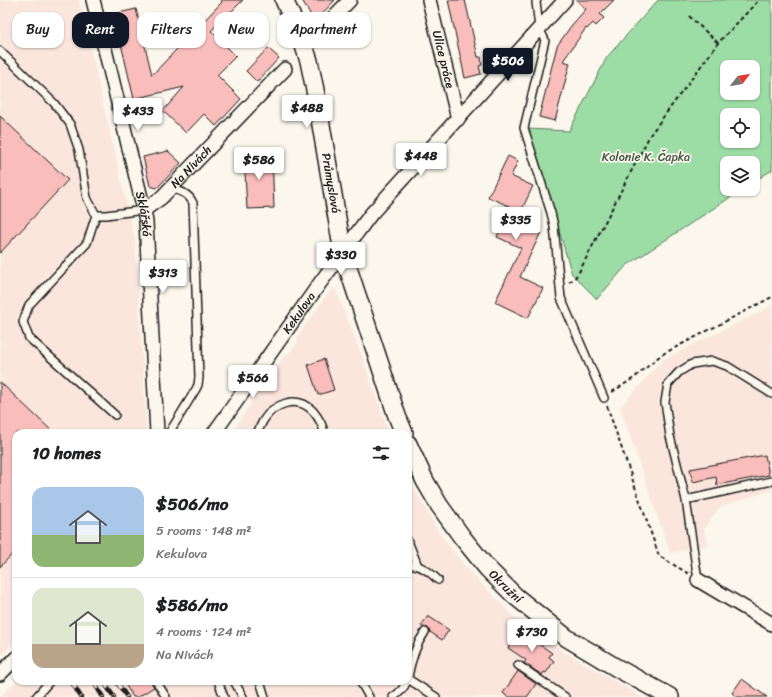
<!DOCTYPE html>
<meta charset="utf-8">
<style>
body{margin:0;font-family:Sriracha,sans-serif;background:#f6f6f6;color:#202124;height:100vh;display:flex;flex-direction:column;font-size:15px;white-space:nowrap}
*{box-sizing:border-box;margin:0}
p{font-size:13px;color:#757577}
.icon{flex:none;width:22px;height:22px;fill:none;stroke:currentColor;stroke-width:2;stroke-linecap:round;stroke-linejoin:round}
.map{position:relative;flex:1;overflow:hidden}
.sheet{position:absolute;left:12px;top:429px;width:400px;height:256px;display:flex;flex-direction:column;background:#fff;border-radius:12px;box-shadow:0 1px 3px #0004}
.sheet>*{flex:none}
.banner{position:absolute;left:12px;top:12px;width:400px;height:36px;display:flex;gap:8px}
.needle{width:26px;rotate:59deg}
.fabs{position:absolute;left:720px;top:60px;display:grid;gap:8px}
.fabs a{display:grid;place-items:center;width:40px;height:40px;border-radius:8px;background:#fff;box-shadow:0 1px 3px #0004;font-size:20px}
.price{position:absolute;translate:-50% -34px;padding:0 9px;border-radius:4px;background:#fff;color:#222;font-size:13px;line-height:26px;filter:drop-shadow(0 1px 2px #0008)}
.price::after{content:'';position:absolute;left:50%;top:24px;width:12px;height:9px;margin-left:-6px;background:inherit;clip-path:polygon(0 0,100% 0,50% 100%)}
.price.on{background:#111827;color:#fff}
ul{padding:0;list-style:none}
li{display:flex;align-items:center;gap:12px;height:100px;padding:0 20px}
li+li{border-top:1px solid #e0e0e0}
li span{display:grid;place-items:center;flex:none;width:112px;height:80px;border-radius:12px;color:#555}
li>.icon{margin-inline-start:auto}
span .icon{width:48px;height:48px;fill:#fffc;stroke-width:1}
li b{font-size:17px}
h2{display:flex;justify-content:space-between;align-items:center;height:48px;padding:0 20px;font-size:17px}
.pill{padding:0 14px;border-radius:12px;background:#fff;box-shadow:0 1px 3px #0004;font-size:14px;line-height:36px}
.pill.on{background:#111827;color:#fff}
.map>svg:first-child{display:block}
.built{fill:#fae6dd}
.green{fill:#9cdca5;stroke:#5c7c60;fill-rule:evenodd}
.building{fill:#f9bdbb;stroke:#1c1c1c}
.lines{fill:none;stroke-linecap:round;stroke-linejoin:round}
.service-casing{stroke:#1c1c1c;stroke-width:10}
.minor-casing{stroke:#1c1c1c;stroke-width:16}
.tertiary-casing{stroke:#1c1c1c;stroke-width:20}
.path{stroke:#1c1c1c;stroke-width:2;stroke-dasharray:4 3;stroke-linecap:butt}
.service{stroke:#fbf7ec;stroke-width:7}
.minor{stroke:#fbf7ec;stroke-width:13}
.tertiary{stroke:#fbf7ec;stroke-width:17}
.rail-casing{stroke:#1c1c1c;stroke-width:4.5}
.rail{stroke:#fbf7ec;stroke-width:3;stroke-dasharray:9;stroke-linecap:butt}
.labels{text-anchor:middle;dominant-baseline:central;stroke-width:3.5;stroke-linejoin:round;paint-order:stroke}
.street-label{font-size:12px;fill:#1c1c1c;stroke:#fbf7ec}
.park-label{font-size:12px;fill:#425645;stroke:#fbf7ec}
</style>
<div class="map">
<svg width="772" height="697" viewBox="0 0 772 697">
<rect width="100%" height="100%" fill="#fbf7ec"/>
<filter id="ink" filterUnits="userSpaceOnUse"><feTurbulence type="fractalNoise" baseFrequency=".025" numOctaves="2"/><feDisplacementMap in="SourceGraphic" scale="8" xChannelSelector="R" yChannelSelector="G"/><feConvolveMatrix kernelMatrix="1 2 1 2 8 2 1 2 1" color-interpolation-filters="sRGB"/></filter>
<g filter="url(#ink)">
<g class="built">
<polygon points="0,0 79,0 135,240 147,433 16,433 16,641 0,657"/>
<polygon points="335,289 356,340 389,433 231,433 284,356 289,354 298,342 297,337 329,292"/>
<polygon points="772,306 772,490 720,507 704,528 707,545 670,553 620,407 664,359"/>
<polygon points="408,477 440,534 468,570 515,618 561,650 642,697 0,697 16,681 408,681"/>
</g>
<path class="green" d="M658,0h114v170l-19,12v-19h-26v26h16l-117,77 -29,33 -25,-25 -44,-145 41,2 38,-74zM727,67h26v26h-26zM727,115h26v26h-26z"/>
<g class="building">
<polygon points="220,0 243,0 231,12 230,11 211,31 236,56 217,75 241,99 216,126 204,114 186,133 163,111 184,87 134,99 114,14 136,9 152,75 222,2"/>
<polygon points="302,0 335,0 319,17 312,17"/>
<polygon points="448,0 465,0 478,57 481,57 482,65 479,66 481,74 465,78"/>
<polygon points="576,0 614,0 600,14 604,18 596,26 593,23 587,29 586,28 563,61 570,63 555,121 539,117 557,46 571,26 586,9"/>
<polygon points="268,48 279,58 257,82 246,71"/>
<polygon points="0,116 68,180 0,253"/>
<polygon points="168,151 181,163 157,188 150,186 143,157"/>
<polygon points="272,154 274,208 247,209 244,155"/>
<polygon points="508,156 518,161 511,176 533,186 516,222 541,232 520,277 543,288 528,318 495,302 521,248 497,237 511,207 488,197"/>
<polygon points="324,359 334,390 318,395 308,365"/>
<polygon points="0,382 54,433 16,433 16,550 0,567"/>
<polygon points="765,455 769,475 717,485 716,477 693,482 690,469"/>
<polygon points="428,616 449,630 442,640 430,632 428,628 423,627 421,626"/>
<polygon points="520,631 552,653 549,657 554,661 546,673 544,672 542,675 524,663 526,660 508,648"/>
<polygon points="518,671 536,684 527,697 508,697 503,693"/>
<polygon points="742,679 767,697 737,697 732,693"/>
<polygon points="123,681 151,681 154,687 138,697 133,697"/>
</g>
<g class="lines">
<g class="service-casing">
<g id="service">
<polyline points="537,0 536,2 539,28 545,40 524,128 551,213 554,226 561,298 604,398"/>
<polyline points="0,51 54,103 70,124 79,150 87,198 96,215 106,215 144,210"/>
<path d="M169,190c10,-1 20,4 24,13l6,174 -1,8 -2,4 -27,44"/>
<polyline points="96,215 87,243 29,305 23,322 29,338 115,415"/>
<path d="M257,433c2,-4 4,-8 6,-12 10,-17 34,-27 50,-10 5,6 10,14 11,22"/>
<polyline points="686,500 772,481"/>
<polyline points="408,541 418,566"/>
<path d="M408,565c11,-2 23,8 30,15"/>
<polyline points="698,580 686,500 670,436 665,402 668,384 679,372 692,364 712,361 727,366 772,394"/>
<polyline points="518,665 565,697"/>
<path d="M408,677c3,-17 7,-31 17,-45"/>
<polyline points="408,679 436,697"/>
<polyline points="156,681 166,697"/>
<polyline points="218,681 224,697"/>
<polyline points="234,681 243,697"/>
<polyline points="260,681 265,697"/>
<polyline points="360,681 369,697"/>
<polyline points="36,697 50,681"/>
<path d="M393,697c7,-4 11,-9 14,-16"/>
</g>
</g>
<g class="minor-casing">
<g id="minor">
<path id="s1" d="M93,0l51,210 2,12 11,211"/>
<path id="s2" d="M429,0l29,119"/>
<polyline points="320,31 350,0"/>
<path id="s3" d="M144,210l17,-12 124,-129"/>
<path id="s4" d="M214,433l106,-150 51,-69 194,-214"/>
<polyline points="698,580 772,624"/>
<polyline points="0,674 16,658"/>
</g>
</g>
<g class="tertiary-casing">
<g id="tertiary">
<path id="s5" d="M284,0l17,37 8,24 6,29 28,163 54,163 7,17"/>
<path id="s6" d="M408,444l17,37 14,24 23,32 25,31 28,28 52,42 50,30 53,29"/>
</g>
</g>
<g class="path">
<polyline points="689,16 718,43"/>
<polyline points="569,282 574,279 579,272 650,135 718,43 759,0"/>
<polyline points="612,392 634,378 661,355 772,297"/>
<polyline points="607,406 659,556 689,574"/>
</g>
<use href="#service" class="service"/>
<use href="#minor" class="minor"/>
<use href="#tertiary" class="tertiary"/>
<g class="rail-casing">
<g id="rail">
<polyline points="71,681 81,697"/>
<polyline points="93,681 103,697"/>
<polyline points="103,681 114,697"/>
<polyline points="116,681 127,697"/>
</g>
</g>
<use href="#rail" class="rail"/>
</g>
</g>
<g class="labels">
<g class="street-label">
<text stroke="none"><textPath href="#s2" startOffset="61">Ulice práce</textPath></text>
<text stroke="none"><textPath href="#s3" startOffset="64">Na Nivách</textPath></text>
<text stroke="none"><textPath href="#s5" startOffset="190">Průmyslová</textPath></text>
<text stroke="none"><textPath href="#s1" startOffset="220">Sklářská</textPath></text>
<text stroke="none"><textPath href="#s4" startOffset="147">Kekulova</textPath></text>
<text stroke="none"><textPath href="#s6" startOffset="174">Okružní</textPath></text>
</g>
<g class="park-label">
<text x="646" y="157">Kolonie K. Čapka</text>
</g>
</g>
</svg>
<div class="fabs">
<a><svg class="needle" viewBox="-14 -14 28 28"><path d="M0-13l5 13h-10z" fill="#e53935"/><path d="M0 13l5-13h-10z" fill="#757577"/></svg></a>
<a><svg class="icon" aria-label="locate" viewBox="0 0 24 24"><circle cx="12" cy="12" r="6"/><path d="M12 2v4M12 18v4M2 12h4M18 12h4"/></svg></a>
<a><svg class="icon" aria-label="layers" viewBox="0 0 24 24"><path d="M12 4l9 5-9 5-9-5zM3 14l9 5 9-5"/></svg></a>
</div>
<b class="price on" style="left:508px;top:82px">$506</b>
<b class="price" style="left:307px;top:129px">$488</b>
<b class="price" style="left:138px;top:132px">$433</b>
<b class="price" style="left:421px;top:177px">$448</b>
<b class="price" style="left:259px;top:181px">$586</b>
<b class="price" style="left:516px;top:241px">$335</b>
<b class="price" style="left:341px;top:276px">$330</b>
<b class="price" style="left:163px;top:294px">$313</b>
<b class="price" style="left:253px;top:399px">$566</b>
<b class="price" style="left:532px;top:653px">$730</b>
<div class="banner">
<a class="pill">Buy</a>
<a class="pill on">Rent</a>
<a class="pill">Filters</a>
<a class="pill">New</a>
<a class="pill">Apartment</a>
</div>
<section class="sheet">
<h2>10 homes<svg class="icon" aria-label="filters" viewBox="0 0 24 24"><path d="M4 7h16M4 17h16"/><circle cx="9" cy="7" r="2"/><circle cx="15" cy="17" r="2"/></svg></h2>
<ul>
<li><span style="background:linear-gradient(#a9c7e8 60%,#8fb573 0)"><svg class="icon" aria-label="home" viewBox="0 0 24 24"><path d="M3 11l9-7 9 7M6 9v11h12V9"/></svg></span><div><b>$506/mo</b><p>5 rooms · 148 m²</p><p>Kekulova</p></div></li>
<li><span style="background:linear-gradient(#dfe7d0 70%,#b9a48a 0)"><svg class="icon" aria-label="home" viewBox="0 0 24 24"><path d="M3 11l9-7 9 7M6 9v11h12V9"/></svg></span><div><b>$586/mo</b><p>4 rooms · 124 m²</p><p>Na Nivách</p></div></li>
</ul>
</section>
</div>
